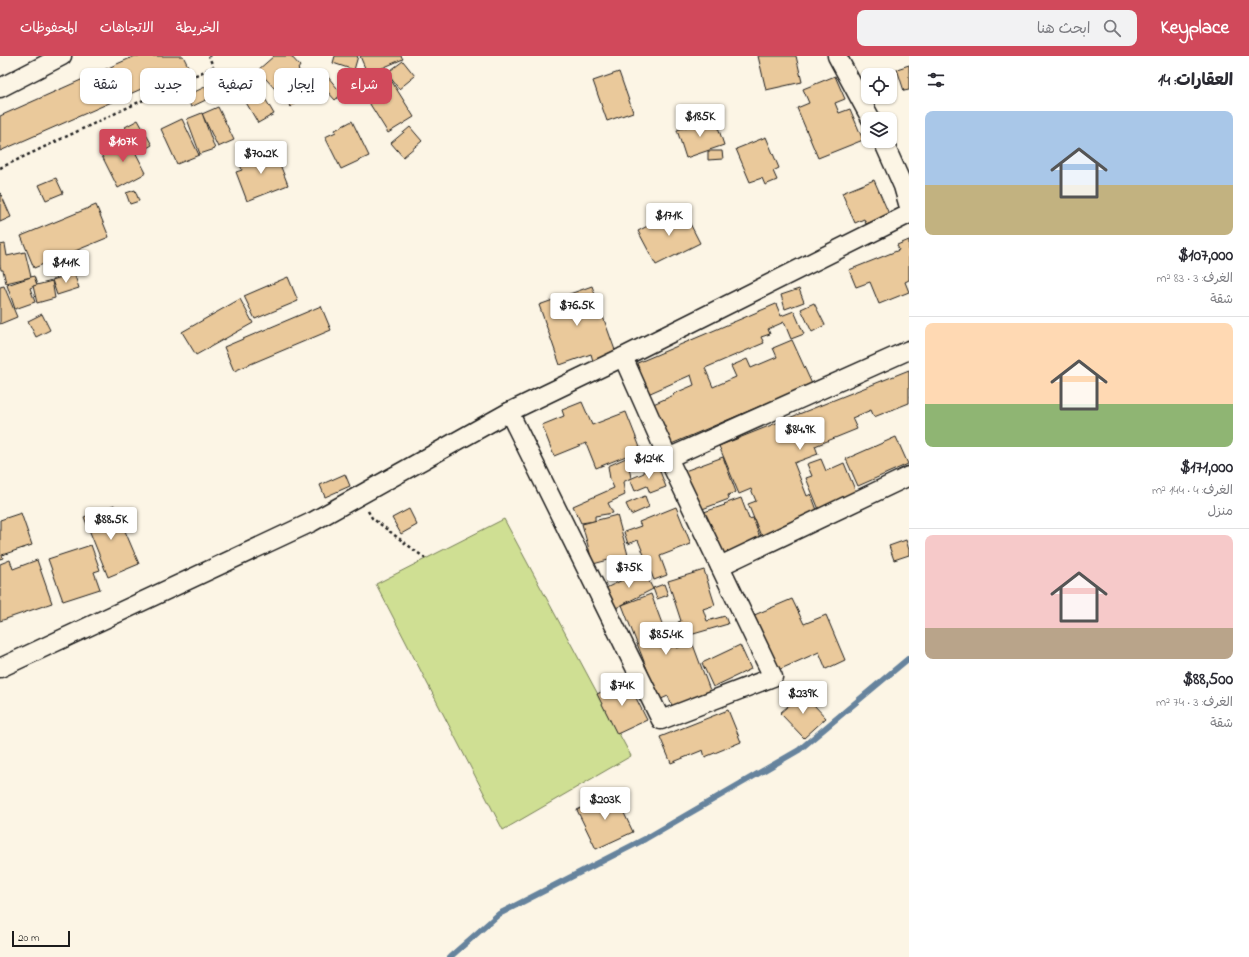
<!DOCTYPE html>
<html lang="ar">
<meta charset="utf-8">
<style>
body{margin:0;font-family:"Indie Flower","Playpen Sans Arabic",sans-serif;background:#f2f2f3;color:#2b2b33;direction:rtl;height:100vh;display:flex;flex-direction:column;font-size:15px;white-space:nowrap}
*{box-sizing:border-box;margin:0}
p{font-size:13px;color:#7c7c81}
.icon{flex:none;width:22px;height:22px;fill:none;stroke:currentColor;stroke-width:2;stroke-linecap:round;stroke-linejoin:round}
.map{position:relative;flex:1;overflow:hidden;direction:ltr}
.panel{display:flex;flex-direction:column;background:#fff;width:340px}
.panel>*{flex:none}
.guide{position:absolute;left:12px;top:12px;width:380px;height:36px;direction:rtl;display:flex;gap:8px}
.controls{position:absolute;left:861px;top:12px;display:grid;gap:8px}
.controls a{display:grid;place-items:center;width:36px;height:36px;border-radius:8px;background:#fff;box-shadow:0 1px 3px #0004;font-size:20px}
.scale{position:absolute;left:12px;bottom:10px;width:58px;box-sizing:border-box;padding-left:4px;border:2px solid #1c1c1c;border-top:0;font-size:11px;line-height:14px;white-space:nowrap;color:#1c1c1c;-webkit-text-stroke:3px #fcf5e5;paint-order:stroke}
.price{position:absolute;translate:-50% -34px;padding:0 9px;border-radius:4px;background:#fff;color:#222;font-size:13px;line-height:26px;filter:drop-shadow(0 1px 2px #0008)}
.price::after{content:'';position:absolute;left:50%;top:24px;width:12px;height:9px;margin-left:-6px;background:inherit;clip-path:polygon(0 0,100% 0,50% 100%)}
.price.selected{background:#d1495b;color:#fff}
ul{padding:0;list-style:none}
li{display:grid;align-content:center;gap:8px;height:212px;padding:0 16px}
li+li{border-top:1px solid #e1e1e2}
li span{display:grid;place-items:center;height:124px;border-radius:8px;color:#555}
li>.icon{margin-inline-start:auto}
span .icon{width:72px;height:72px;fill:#fffc;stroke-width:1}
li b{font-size:17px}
h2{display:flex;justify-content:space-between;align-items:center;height:48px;padding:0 16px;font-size:17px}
.chip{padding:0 14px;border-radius:8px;background:#fff;box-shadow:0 1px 3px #0004;font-size:14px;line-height:36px}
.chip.selected{background:#d1495b;color:#fff}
header{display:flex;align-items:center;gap:24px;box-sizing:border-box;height:56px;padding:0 20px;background:#d1495b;color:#fff}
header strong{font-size:19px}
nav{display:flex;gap:22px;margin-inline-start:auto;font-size:14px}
.search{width:280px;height:36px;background:#f2f2f3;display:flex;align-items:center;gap:10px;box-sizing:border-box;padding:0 14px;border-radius:8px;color:#7c7c81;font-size:15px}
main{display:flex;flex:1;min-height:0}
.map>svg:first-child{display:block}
.green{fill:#cfdf93;stroke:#767e58}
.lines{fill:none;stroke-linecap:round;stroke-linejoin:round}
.stream{stroke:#66839d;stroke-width:6}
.building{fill:#eac99b;stroke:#1c1c1c}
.minor-casing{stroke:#1c1c1c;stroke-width:21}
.path{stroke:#1c1c1c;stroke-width:2.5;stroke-dasharray:3 3;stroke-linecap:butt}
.minor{stroke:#fcf5e5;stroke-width:18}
</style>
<header>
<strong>Keyplace</strong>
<div class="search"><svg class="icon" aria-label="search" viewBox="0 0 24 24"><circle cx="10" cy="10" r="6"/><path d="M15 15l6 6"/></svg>ابحث هنا</div>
<nav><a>الخريطة</a><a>الاتجاهات</a><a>المحفوظات</a></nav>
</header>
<main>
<section class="panel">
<h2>العقارات: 14<svg class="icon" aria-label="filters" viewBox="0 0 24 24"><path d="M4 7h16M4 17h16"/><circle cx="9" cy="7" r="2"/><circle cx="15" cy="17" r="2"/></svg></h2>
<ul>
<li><span style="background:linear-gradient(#a9c7e8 60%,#c2b280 0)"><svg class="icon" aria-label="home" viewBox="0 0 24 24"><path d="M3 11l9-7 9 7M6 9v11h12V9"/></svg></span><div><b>$107,000</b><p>الغرف: 3 · 83 m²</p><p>شقة</p></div></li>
<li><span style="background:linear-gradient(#ffd9b3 65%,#8fb573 0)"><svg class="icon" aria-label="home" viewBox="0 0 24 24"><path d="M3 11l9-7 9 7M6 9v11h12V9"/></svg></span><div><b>$171,000</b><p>الغرف: 4 · 144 m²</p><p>منزل</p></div></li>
<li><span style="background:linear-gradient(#f6c9c9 75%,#b9a48a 0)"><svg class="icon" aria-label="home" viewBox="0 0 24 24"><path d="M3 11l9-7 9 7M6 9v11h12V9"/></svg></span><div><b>$88,500</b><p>الغرف: 3 · 74 m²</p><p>شقة</p></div></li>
</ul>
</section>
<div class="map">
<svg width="909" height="901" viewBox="0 0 909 901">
<rect width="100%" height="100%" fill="#fcf5e5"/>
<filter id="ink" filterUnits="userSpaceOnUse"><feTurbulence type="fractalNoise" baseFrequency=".025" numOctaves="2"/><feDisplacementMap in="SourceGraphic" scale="8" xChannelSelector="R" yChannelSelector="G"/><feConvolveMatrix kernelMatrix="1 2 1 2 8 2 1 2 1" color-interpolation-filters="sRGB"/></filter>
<g filter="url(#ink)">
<polygon class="green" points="504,463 631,700 503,774 376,528"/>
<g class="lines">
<polyline class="stream" points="450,901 499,858 645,783 799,694 909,602"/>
</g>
<g class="building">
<polygon points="135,0 183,0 189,12 0,95 0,60"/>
<polygon points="274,0 291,0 300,10 298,13 314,30 291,51 258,14"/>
<polygon points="335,0 358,0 354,14 333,7"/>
<polygon points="360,0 401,0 403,3 380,13 382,20 360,28 355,16 365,12"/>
<polygon points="758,0 796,0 802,26 766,34"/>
<polygon points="403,5 415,20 399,33 387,17"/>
<polygon points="909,9 909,34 904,35 897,13"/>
<polygon points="619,16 633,56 607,65 593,25"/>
<polygon points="835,20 845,43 835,47 839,57 850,53 863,84 818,102 797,52 809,47 803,33"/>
<polygon points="328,21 342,38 335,44 327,35 315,45 308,37"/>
<polygon points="389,21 414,61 388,77 363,37"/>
<polygon points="205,31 210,42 191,51 186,40"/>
<polygon points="260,34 274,58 258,67 244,43"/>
<polygon points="218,51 234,84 218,91 202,58"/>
<polygon points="202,57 215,93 200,98 187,63"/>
<polygon points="182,63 199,99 177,108 161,73"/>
<polygon points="138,64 152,89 140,96 125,71"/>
<polygon points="707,64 710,70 717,68 724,89 686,102 677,74"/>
<polygon points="352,65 369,100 341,113 325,81 336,76 335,74"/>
<polygon points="410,71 422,85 403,101 391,87"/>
<polygon points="766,81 779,112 773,115 777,124 765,129 762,122 750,126 736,93"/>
<polygon points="128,82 146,117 118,132 100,96"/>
<polygon points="274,93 288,129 247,145 236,116 242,114 239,106"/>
<polygon points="708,95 722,95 723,103 708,104"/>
<polygon points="56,122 63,137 46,144 39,129"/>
<polygon points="874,124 889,158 866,168 864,163 855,167 842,137"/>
<polygon points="135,134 139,145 130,148 126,137"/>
<polygon points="0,136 11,161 0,166"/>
<polygon points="96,149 109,181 34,212 21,180"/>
<polygon points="682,152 700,187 656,209 638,175"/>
<polygon points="909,184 909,224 905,226 909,236 879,248 870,226 856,231 849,214 899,194 897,189"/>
<polygon points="5,188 7,200 25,196 31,221 6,227 3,214 1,214 0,209 0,189"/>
<polygon points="74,217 79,232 57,239 52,224"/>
<polygon points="34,220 37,229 30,232 35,246 15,253 7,229"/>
<polygon points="288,221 298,245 255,263 244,240"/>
<polygon points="52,225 55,242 37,247 33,230"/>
<polygon points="4,230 17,261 0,268 0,231"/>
<polygon points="592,230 616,297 593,305 591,298 560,309 539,249"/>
<polygon points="799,233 804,246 785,253 781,239"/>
<polygon points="240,243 253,267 196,299 182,276"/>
<polygon points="814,247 825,269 812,276 801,253"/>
<polygon points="776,248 781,260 794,255 804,278 791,283 784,266 768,273 770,278 761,281 764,287 705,312 713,331 736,321 731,310 747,303 751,312 777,301 773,292 792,284 812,328 669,389 651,349 674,339 673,338 694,329 691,319 648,338 635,308"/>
<polygon points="321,250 331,274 234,315 224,291"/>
<polygon points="42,258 50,274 36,281 28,265"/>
<polygon points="909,314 909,347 874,361 871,354 852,362 857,373 815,390 818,398 794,407 807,440 811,438 818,457 761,480 748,448 756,445 751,433 739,438 719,390"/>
<polygon points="582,346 592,369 626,356 641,394 596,412 586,387 554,400 542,369 564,360 562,354"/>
<polygon points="896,381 908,408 858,430 846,403"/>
<polygon points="642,395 647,406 637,410 629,411 631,422 623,426 625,439 608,447 613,457 595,460 595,465 581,467 573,450 614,432 610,423 608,410"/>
<polygon points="723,401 736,436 728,439 729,443 697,455 682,416"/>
<polygon points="821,403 826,415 844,407 858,441 820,456 806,422 812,420 807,408"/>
<polygon points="658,410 666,431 650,437 647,430 635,435 630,423 644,417 644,415"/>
<polygon points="345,418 350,430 325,441 320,429"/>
<polygon points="645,440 649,451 631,459 626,448"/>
<polygon points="741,442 749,463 753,462 761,485 719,499 704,456 725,449 724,448"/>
<polygon points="114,449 139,508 108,521 84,461"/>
<polygon points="676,451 691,488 660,500 667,519 654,524 638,484 628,488 624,476 641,470 639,466"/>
<polygon points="409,453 417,469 401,478 392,462"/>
<polygon points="21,457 32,489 2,499 3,502 0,503 0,464"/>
<polygon points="617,459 628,499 593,508 582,468"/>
<polygon points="906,484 909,494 909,499 894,504 889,490"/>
<polygon points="91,489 100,514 94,516 100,533 63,545 48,503"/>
<polygon points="10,504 13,513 37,504 52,547 0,565 0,508"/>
<polygon points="643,514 653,533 616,552 606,532"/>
<polygon points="704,514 715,549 703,553 707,565 725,560 728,568 683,581 678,566 681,565 668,525"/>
<polygon points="664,528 668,539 657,543 653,532"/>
<polygon points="651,538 664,573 669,571 677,592 692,586 711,637 673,652 668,640 659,644 622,549"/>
<polygon points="792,543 804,568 826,559 845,604 826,613 819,596 776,615 752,560"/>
<polygon points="740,589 751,613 713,631 702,607"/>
<polygon points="627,624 647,664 617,678 597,638"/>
<polygon points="803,637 826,662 804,682 780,657"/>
<polygon points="728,654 741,686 705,701 703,694 671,707 660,681"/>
<polygon points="614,736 633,776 596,793 577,754"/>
</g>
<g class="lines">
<g class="minor-casing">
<g id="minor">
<polyline points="837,0 871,63"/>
<polyline points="0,32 62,0"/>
<polyline points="883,85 903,130 909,151"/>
<polyline points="509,356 661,664 773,621 668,402 623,301"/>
<polyline points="668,402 909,294"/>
<polyline points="720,510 909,420"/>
<polyline points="0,612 312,466 509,356 623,301 909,158"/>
</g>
</g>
<g class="path">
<polyline points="0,112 213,11 209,0"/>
<polyline points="368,455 372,462 426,503"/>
</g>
<use href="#minor" class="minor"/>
</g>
</g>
</svg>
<div class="controls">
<a><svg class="icon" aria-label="locate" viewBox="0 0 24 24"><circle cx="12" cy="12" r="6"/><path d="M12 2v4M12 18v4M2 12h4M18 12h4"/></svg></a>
<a><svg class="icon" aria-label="layers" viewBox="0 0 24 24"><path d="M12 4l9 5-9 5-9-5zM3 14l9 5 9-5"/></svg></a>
</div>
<div class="scale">20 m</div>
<b class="price" style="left:700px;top:82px">$185K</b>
<b class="price selected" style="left:123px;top:107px">$107K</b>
<b class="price" style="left:261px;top:119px">$70.2K</b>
<b class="price" style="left:669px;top:181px">$171K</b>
<b class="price" style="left:66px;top:228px">$141K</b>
<b class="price" style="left:577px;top:271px">$76.5K</b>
<b class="price" style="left:800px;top:395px">$84.9K</b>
<b class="price" style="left:649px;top:424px">$124K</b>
<b class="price" style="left:111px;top:485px">$88.5K</b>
<b class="price" style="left:629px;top:533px">$75K</b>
<b class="price" style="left:666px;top:600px">$85.4K</b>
<b class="price" style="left:622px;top:651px">$74K</b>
<b class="price" style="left:803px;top:659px">$239K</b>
<b class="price" style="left:605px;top:765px">$203K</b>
<div class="guide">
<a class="chip selected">شراء</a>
<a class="chip">إيجار</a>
<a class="chip">تصفية</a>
<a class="chip">جديد</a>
<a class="chip">شقة</a>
</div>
</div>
</main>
